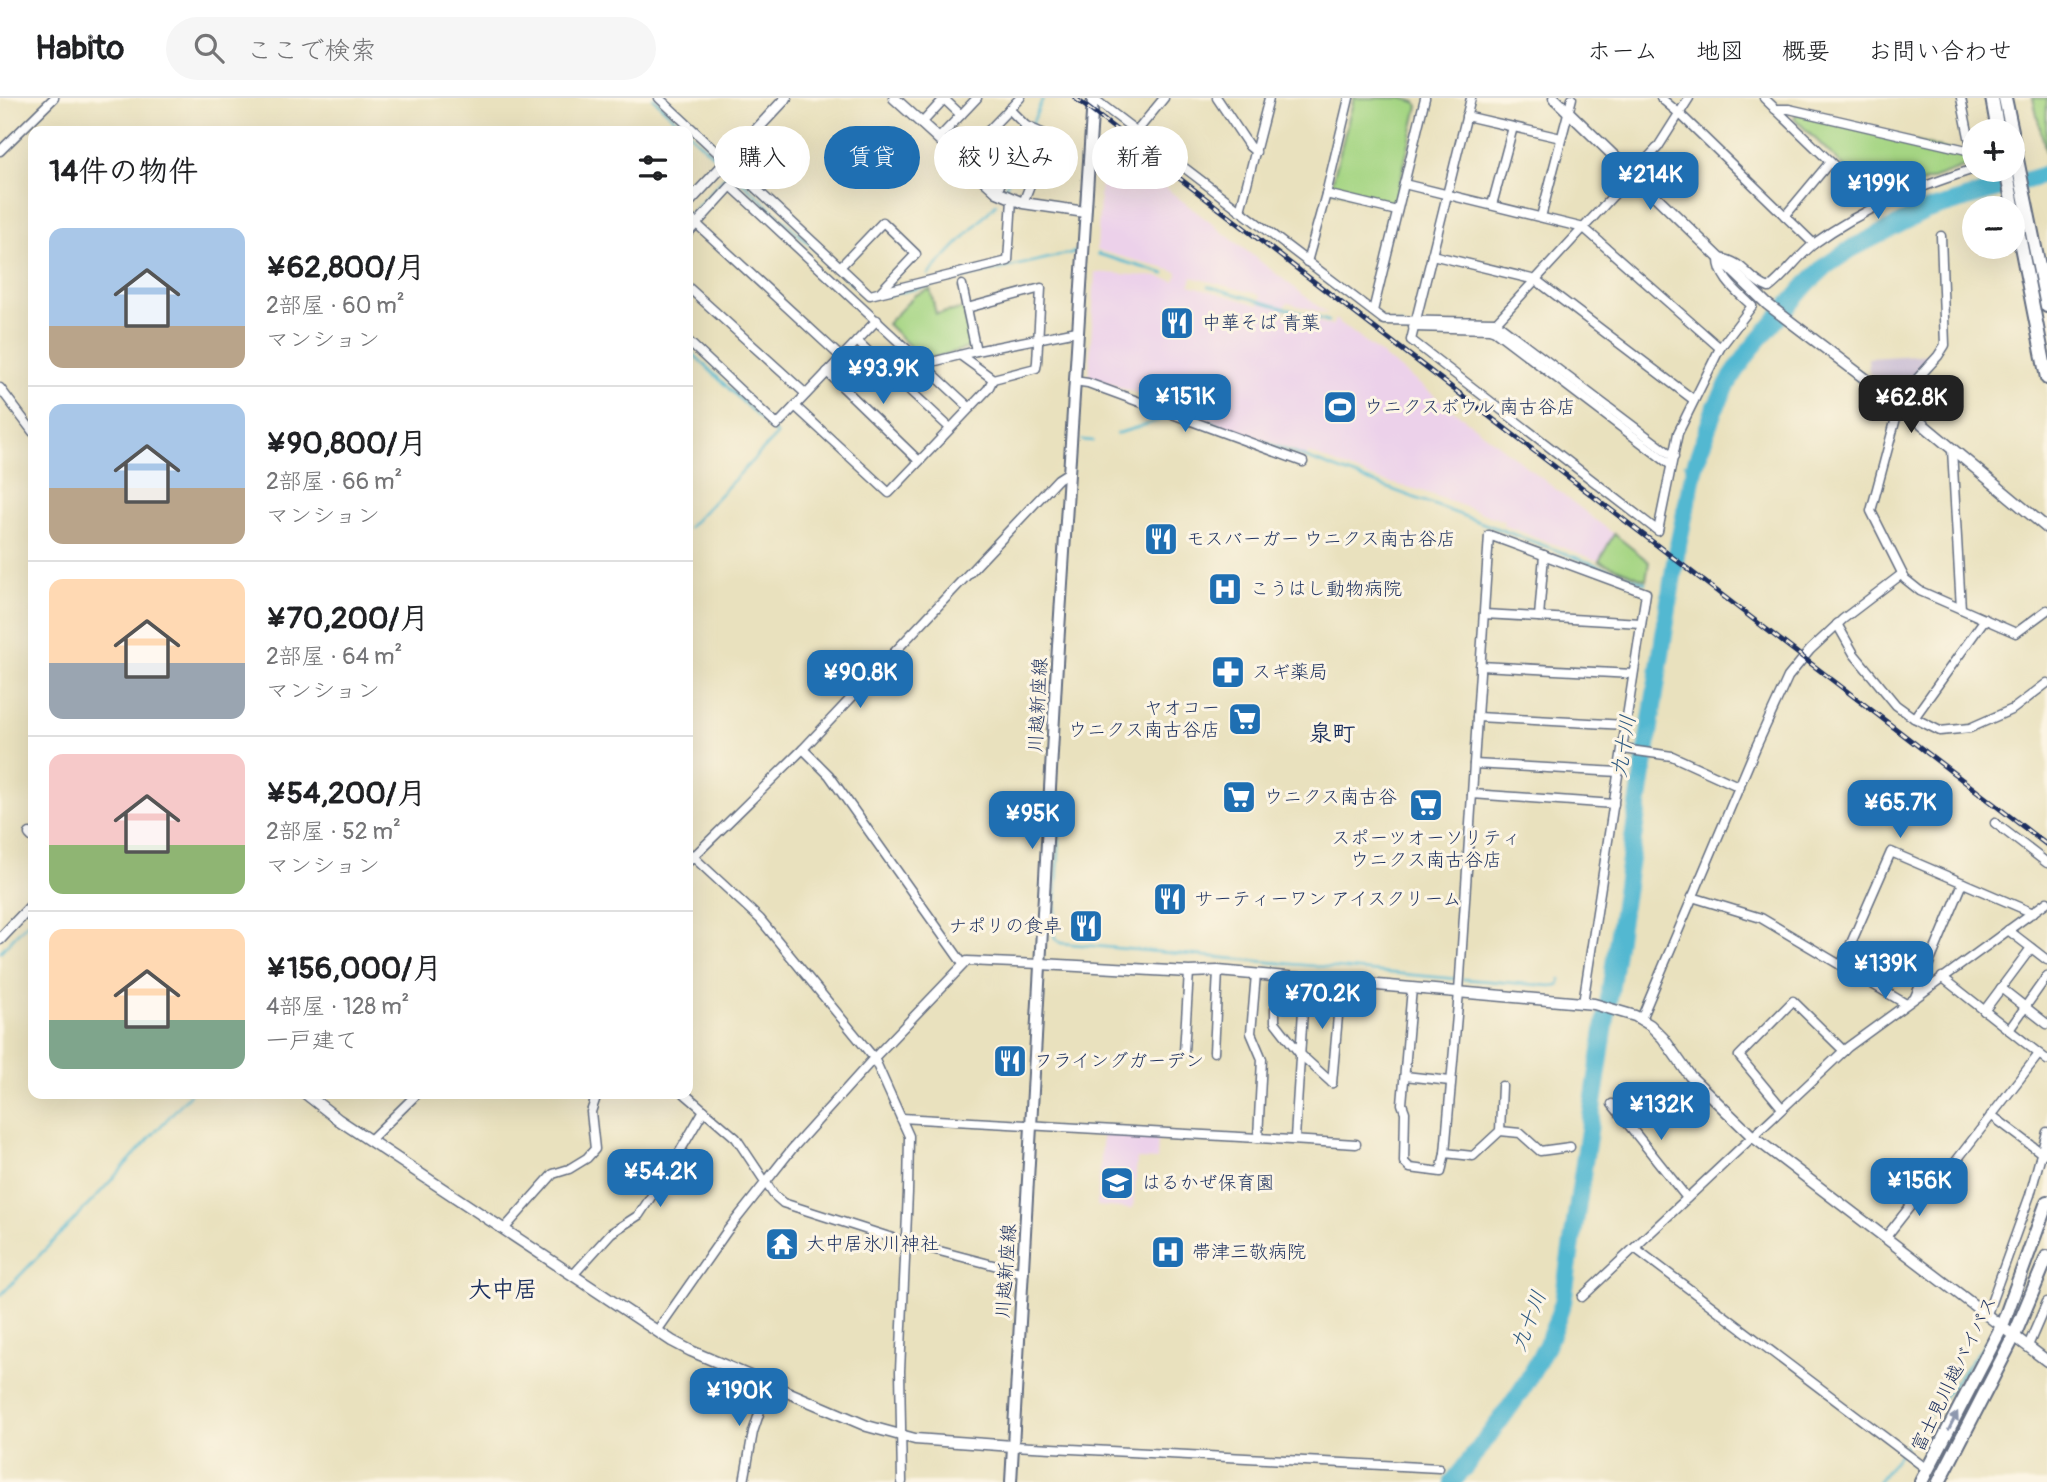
<!DOCTYPE html>
<html lang="ja">
<meta charset="utf-8">
<style>
body{margin:0;font-family:Pangolin,"Klee One",sans-serif;background:#f6f6f6;color:#202124;height:100vh;display:flex;flex-direction:column;font-size:26px;white-space:nowrap}
*{box-sizing:border-box;margin:0}
p{font-size:23px;color:#757577}
.icon{flex:none;width:38px;height:38px;fill:none;stroke:currentColor;stroke-width:2;stroke-linecap:round;stroke-linejoin:round}
.map{position:relative;flex:1;overflow:hidden}
.panel{position:absolute;left:28px;top:28px;width:665px;height:973px;display:flex;flex-direction:column;background:#fff;border-radius:14px;box-shadow:0 7px 28px #0002}
.panel>*{flex:none}
.banner{position:absolute;left:714px;top:28px;width:665px;height:63px;display:flex;gap:14px}
.tools{position:absolute;left:1962px;top:21px;display:grid;gap:14px}
.tools a{display:grid;place-items:center;width:63px;height:63px;border-radius:50%;background:#fff;box-shadow:0 7px 28px #0002;font-size:35px}
.price{position:absolute;translate:-50% -60px;padding:0 16px;border-radius:14px;background:#1f6fb2;color:#fff;font-size:23px;line-height:46px;filter:drop-shadow(0 2px 4px #0008)}
.price::after{content:'';position:absolute;left:50%;top:42px;width:21px;height:16px;margin-left:-10px;background:inherit;clip-path:polygon(0 0,100% 0,50% 100%)}
.price.selected{background:#222;color:#fff}
ul{padding:0;list-style:none}
li{display:flex;align-items:center;gap:21px;height:175px;padding:0 21px}
li+li{border-top:2px solid #e0e0e0}
li span{display:grid;place-items:center;flex:none;width:196px;height:140px;border-radius:14px;color:#555}
li>.icon{margin-inline-start:auto}
span .icon{width:84px;height:84px;fill:#fffc;stroke-width:1}
li b{font-size:30px}
h2{display:flex;justify-content:space-between;align-items:center;height:84px;padding:0 21px;font-size:30px}
.chip{padding:0 24px;border-radius:32px;background:#fff;box-shadow:0 7px 28px #0002;font-size:24px;line-height:63px}
.chip.selected{background:#1f6fb2;color:#fff}
header{display:flex;align-items:center;gap:42px;box-sizing:border-box;height:98px;padding:0 35px;background:#fff;border-bottom:2px solid #e0e0e0}
header strong{font-size:33px}
nav{display:flex;gap:38px;margin-inline-start:auto;font-size:24px}
.search{width:490px;height:63px;background:#f6f6f6;display:flex;align-items:center;gap:18px;box-sizing:border-box;padding:0 24px;border-radius:38px;color:#757577;font-size:26px}
.map>svg:first-child{display:block}
.built{fill:#ecd1ea;fill-rule:evenodd}
.industrial{fill:#cbbfd5}
.green{fill:#a5d583;stroke:#608270;stroke-width:2}
.lines{fill:none;stroke-linecap:round;stroke-linejoin:round}
.stream{stroke:#53b8d1;stroke-width:2.5}
.river{stroke:#53b8d1;stroke-width:18}
.minor-casing{stroke:#636d80;stroke-width:11}
.tertiary-casing{stroke:#636d80;stroke-width:13}
.secondary-casing{stroke:#636d80;stroke-width:14}
.trunk-casing{stroke:#636d80;stroke-width:16}
.minor{stroke:#fff;stroke-width:8}
.tertiary{stroke:#fff;stroke-width:10}
.secondary{stroke:#fff;stroke-width:10}
.trunk{stroke:#fff;stroke-width:12}
.rail-casing{stroke:#1b2f5e;stroke-width:5}
.rail{stroke:#fcf5e5;stroke-width:2.5;stroke-dasharray:8;stroke-linecap:butt}
.oneway{fill:#8d97ae}
.labels{text-anchor:middle;dominant-baseline:central;stroke-width:6;stroke-linejoin:round;paint-order:stroke}
.poi-label{font-size:19px;fill:#1b2f5e;stroke:#fcf5e5;text-anchor:start}
.street-label{font-size:19px;fill:#1b2f5e;stroke:#fcf5e5}
.water-label{font-size:21px;font-style:italic;fill:#2c5880;stroke:#fcf5e5}
.quarter-label{font-size:23px;font-weight:bold;fill:#1b2f5e;stroke:#fcf5e5}
</style>
<header>
<strong>Habito</strong>
<div class="search"><svg class="icon" aria-label="search" viewBox="0 0 24 24"><circle cx="10" cy="10" r="6"/><path d="M15 15l6 6"/></svg>ここで検索</div>
<nav><a>ホーム</a><a>地図</a><a>概要</a><a>お問い合わせ</a></nav>
</header>
<div class="map">
<svg width="2047" height="1384" viewBox="0 0 2047 1384">
<rect width="100%" height="100%" fill="#fcf5e5"/>
<filter id="ink" filterUnits="userSpaceOnUse"><feTurbulence type="fractalNoise" baseFrequency=".0143" numOctaves="2"/><feDisplacementMap in="SourceGraphic" scale="14" xChannelSelector="R" yChannelSelector="G"/><feConvolveMatrix kernelMatrix="1 2 1 2 8 2 1 2 1" color-interpolation-filters="sRGB"/></filter>
<filter id="wash" filterUnits="userSpaceOnUse"><feTurbulence type="fractalNoise" baseFrequency=".00686" numOctaves="4" result="noise"/><feDisplacementMap in="SourceGraphic" scale="28" xChannelSelector="R" yChannelSelector="G"/><feGaussianBlur stdDeviation="1.57" result="paint"/><feColorMatrix in="noise" values="0 0 0 0 0 0 0 0 0 0 0 0 0 0 0 0 0 1.4 0 .05"/><feComposite in="paint" operator="in"/></filter>
<g filter="url(#wash)">
<rect width="100%" height="100%" fill="#e9e1be"/>
<g class="built">
<path d="M1103,45l6,1 219,170 -40,-11 -3,2 -2,9 7,2 4,-2 38,12 3,-7 279,215 -15,27 -96,-36 1,-4 -82,-30 -47,-12 -66,-26 -4,6 -9,-3 1,-4 -208,-76 6,-104 64,5 16,4 3,-9 -81,-22zM1192,179l69,18 -2,10 -69,-20z"/>
<polygon points="1103,1034 1155,1037 1158,1040 1157,1062 1137,1061 1133,1111 1097,1108"/>
</g>
<polygon class="industrial" points="1935,256 1899,294 1894,294 1869,275 1868,260"/>
<g class="green">
<polygon points="1354,0 1402,0 1416,4 1418,8 1395,105 1392,107 1334,93 1331,89"/>
<polygon points="2033,0 2047,0 2046,55"/>
<polygon points="1797,15 1965,56 1970,64 1968,68 1877,101 1794,20"/>
<polygon points="930,191 936,216 963,211 972,246 969,250 927,261 922,260 887,226 915,197"/>
<polygon points="1614,436 1649,464 1646,482 1599,463"/>
</g>
<g class="lines">
<g class="stream">
<polyline points="653,0 721,65"/>
<polyline points="726,69 855,188"/>
<polyline points="1006,88 1043,0"/>
<polyline points="690,117 730,73"/>
<polyline points="1098,156 1165,176"/>
<polyline points="928,177 996,106"/>
<polyline points="1208,188 1328,223"/>
<polyline points="884,198 1075,154"/>
<polyline points="1385,228 1402,227"/>
<polyline points="688,251 777,337 688,430"/>
<polyline points="1185,315 1645,485"/>
<polyline points="1116,336 1167,320"/>
<polyline points="1082,342 1093,343"/>
<polyline points="1685,366 1694,368"/>
<polyline points="1061,719 1054,835 1055,841 1061,845 1457,881"/>
<polyline points="0,854 33,819"/>
<polyline points="1463,881 1551,888 1559,887 1561,881"/>
<polyline points="0,1198 95,1100 190,996"/>
<polyline points="2016,1204 2029,1187"/>
<polyline points="1878,1384 1989,1240"/>
</g>
<path class="river" d="M1453,1384c46,-60 88,-107 110,-180l113,-747 19,-90 19,-55 16,-30 21,-31 55,-64 21,-20 24,-16 74,-38 122,-37"/>
</g>
</g>
<g filter="url(#ink)">
<g class="lines">
<g class="minor-casing">
<g id="minor">
<polyline points="659,0 870,197 1008,163 1012,101"/>
<polyline points="943,0 961,17"/>
<polyline points="1093,0 1384,222 1495,224 1674,359"/>
<polyline points="1217,0 1249,48 1256,54"/>
<path d="M1471,0l-60,242 247,191 20,-98 42,-85 32,-42c-13,-13 -34,-28 -33,-48 27,4 28,22 50,30 17,-13 29,-32 46,-45 48,-35 101,-55 156,-73l3,-9 -13,-63"/>
<polyline points="1661,0 1681,17 1814,146"/>
<polyline points="1764,0 1876,108"/>
<polyline points="1009,11 1026,28 1049,38 1023,105"/>
<polyline points="1775,11 1789,11 1971,53"/>
<polyline points="1466,18 1561,40"/>
<polyline points="921,26 944,1"/>
<polyline points="1137,33 1164,0"/>
<polyline points="938,41 977,0"/>
<polyline points="0,53 54,0"/>
<polyline points="961,61 1020,0"/>
<polyline points="1404,86 1584,130 1720,250"/>
<polyline points="997,94 1026,28"/>
<polyline points="1326,96 1397,113"/>
<polyline points="1492,107 1513,29"/>
<polyline points="1240,113 1269,0"/>
<polyline points="688,118 841,259"/>
<polyline points="1785,118 1830,64"/>
<polyline points="1541,119 1572,0"/>
<polyline points="688,135 731,88 970,310 889,395 795,308"/>
<polyline points="1432,157 1536,182 1694,302"/>
<polyline points="1307,164 1326,96 1349,0"/>
<polyline points="840,169 883,124 916,156 880,194"/>
<polyline points="962,187 976,253"/>
<polyline points="688,189 806,296"/>
<polyline points="1373,213 1425,0"/>
<polyline points="1413,229 1490,231 1495,233 1671,367"/>
<polyline points="1490,231 1658,49 1689,0"/>
<polyline points="688,243 777,327 877,222"/>
<polyline points="857,243 950,330"/>
<polyline points="960,257 993,281 1036,270 1037,264 1041,190 967,210"/>
<polyline points="924,266 976,253 1077,233"/>
<polyline points="827,274 919,363"/>
<polyline points="1074,283 1088,285 1303,364"/>
<polyline points="0,290 33,334"/>
<polyline points="1896,304 1938,258 1945,247 1941,138"/>
<polyline points="970,310 988,291 993,281"/>
<polyline points="1902,310 1896,320 1871,413 1905,481 1920,493 2016,535 2047,512"/>
<polyline points="1952,351 1961,511"/>
<polyline points="1484,516 1641,525"/>
<polyline points="1539,519 1544,457"/>
<polyline points="1837,526 1854,556 1896,607 1914,620 1940,633 1970,630 2013,611 2047,585"/>
<polyline points="1480,568 1633,576"/>
<polyline points="1477,619 1626,627"/>
<polyline points="1914,620 1985,521"/>
<polyline points="1623,651 1672,658 1740,689"/>
<polyline points="1474,666 1619,674"/>
<polyline points="1472,696 1614,706"/>
<polyline points="1995,725 2047,765"/>
<polyline points="688,764 803,651"/>
<polyline points="1692,799 1761,820 1906,906"/>
<polyline points="2008,832 2047,862"/>
<polyline points="963,866 829,677 803,651 1058,381 1069,374"/>
<polyline points="1841,868 1891,754 2033,815"/>
<polyline points="1256,876 1251,935 1262,961 1258,1040 1356,1046"/>
<polyline points="1291,879 1275,911 1275,924 1300,956 1332,985"/>
<polyline points="1942,879 2047,962"/>
<polyline points="1412,890 1402,1006 1405,1014 1404,1064 1410,1070 1441,1074 1445,1055"/>
<polyline points="2001,890 2047,926"/>
<polyline points="1915,899 1963,785"/>
<polyline points="1984,913 2031,850"/>
<polyline points="1641,921 1756,649 1788,579 1810,552 1843,521 1902,476"/>
<polyline points="2009,932 2047,878"/>
<polyline points="1184,954 1189,874"/>
<polyline points="1214,954 1218,873"/>
<polyline points="1405,978 1450,983"/>
<polyline points="1332,985 1341,884"/>
<polyline points="1502,988 1500,1033 1473,1058 1445,1055 1459,894 1489,437 1646,495 1583,905"/>
<polyline points="685,996 736,1040 774,1097 783,1105 905,1144 1024,1175"/>
<polyline points="1612,1006 1687,1100"/>
<polyline points="1782,1010 1739,958 1793,903 1844,953"/>
<polyline points="1991,1017 2043,1056"/>
<polyline points="901,1020 1258,1040"/>
<polyline points="1500,1033 1520,1035 1540,1053 1570,1049"/>
<polyline points="1295,1040 1305,880"/>
<polyline points="370,1042 417,996"/>
<polyline points="1946,1076 2039,956"/>
<polyline points="505,1130 553,1076 569,1071 587,1060 595,1051 591,1014 597,996"/>
<polyline points="1886,1139 1930,1083"/>
<polyline points="1635,1150 1928,1372"/>
<polyline points="573,1177 611,1135 639,1117 672,1067 704,1012"/>
<polyline points="1582,1199 1848,949 2047,804"/>
<polyline points="1987,1216 2030,1097 2047,1034"/>
<polyline points="657,1233 727,1133 792,1051 874,960 760,821 688,754"/>
<polyline points="2028,1248 2047,1204"/>
<polyline points="1013,1348 1439,1370"/>
<polyline points="744,1384 753,1334 769,1286"/>
<polyline points="902,1384 900,1273 908,1094 909,1038 874,960 967,863 1041,866"/>
</g>
</g>
<g class="tertiary-casing">
<g id="tertiary">
<polyline points="894,0 997,94 1023,105 1085,114"/>
<polyline points="1554,0 1767,206 1896,304 2047,430"/>
<polyline points="688,105 786,0"/>
<polyline points="30,736 33,739"/>
<polyline points="0,841 33,806"/>
<polyline points="1041,866 1189,874 1218,873 1594,906 1635,918 1650,927 1663,940 1690,978 1752,1038 2047,1263"/>
<polyline points="306,996 339,1022 672,1243 691,1253 867,1328 915,1341 1013,1348"/>
</g>
</g>
<g class="secondary-casing">
<polyline id="secondary" points="1011,1384 1058,548 1093,0"/>
</g>
<g class="trunk-casing">
<g id="trunk">
<polyline points="1992,0 1998,33"/>
<polyline points="2005,0 2012,33"/>
<polyline points="2012,37 2047,208"/>
<polyline points="2006,72 2047,280"/>
<polyline points="1921,1384 2002,1228 2047,1104"/>
<polyline points="1939,1384 2014,1238 2047,1159"/>
</g>
</g>
<use href="#minor" class="minor"/>
<use href="#tertiary" class="tertiary"/>
<use href="#secondary" class="secondary"/>
<use href="#trunk" class="trunk"/>
<g class="rail-casing">
<polyline id="rail" points="1075,0 2047,747"/>
</g>
<use href="#rail" class="rail"/>
</g>
<defs><path id="oneway-solid" d="M-6-.8H1V-3.2L6.5 0L1 3.2V.8H-6Z" transform="scale(1.75)"/></defs>
<use class="oneway" href="#oneway-solid" transform="translate(1953 1323) rotate(-63)"/>
</g>
<defs>
<g id="restaurant-square" transform="scale(1.75)"><rect x="-9" y="-9" width="18" height="18" rx="4" fill="#1f6fb2" stroke="#fcf5e5"/><path d="M-5-6h1v4h1v-4h1v4h1v-4h1v5L-1.5 .5V6h-2V.5L-5-1ZM5-6V6H3V1.5H1.5Q1.5-4 5-6Z" fill="#fff"/></g>
<g id="stadium-square" transform="scale(1.75)"><rect x="-9" y="-9" width="18" height="18" rx="4" fill="#1f6fb2" stroke="#fcf5e5"/><path d="M0-5a6.5 5 0 1 0 0 10a6.5 5 0 1 0 0-10ZM-3.5-1.8h7v3.6h-7Z" fill="#fff"/></g>
<g id="hospital-square" transform="scale(1.75)"><rect x="-9" y="-9" width="18" height="18" rx="4" fill="#1f6fb2" stroke="#fcf5e5"/><path d="M-5-5h3v3.5h4V-5h3V5h-3V1.5h-4V5h-3Z" fill="#fff"/></g>
<g id="pharmacy-square" transform="scale(1.75)"><rect x="-9" y="-9" width="18" height="18" rx="4" fill="#1f6fb2" stroke="#fcf5e5"/><path d="M-2-6h4v4h4v4h-4v4h-4v-4h-4v-4h4Z" fill="#fff"/></g>
<g id="supermarket-square" transform="scale(1.75)"><rect x="-9" y="-9" width="18" height="18" rx="4" fill="#1f6fb2" stroke="#fcf5e5"/><path d="M-6-5.5h2.5l.6 2H6L4.5 2H-2.5L-4.4-4H-6ZM-1.5 3.2a1.3 1.3 0 1 0 .1 0ZM3 3.2a1.3 1.3 0 1 0 .1 0Z" fill="#fff"/></g>
<g id="school-square" transform="scale(1.75)"><rect x="-9" y="-9" width="18" height="18" rx="4" fill="#1f6fb2" stroke="#fcf5e5"/><path d="M0-5L7-2L0 1L-7-2ZM-4 1L0 2.5L4 1V4Q0 6-4 4Z" fill="#fff"/></g>
<g id="temple-square" transform="scale(1.75)"><rect x="-9" y="-9" width="18" height="18" rx="4" fill="#1f6fb2" stroke="#fcf5e5"/><path d="M0-6L5-2H3V0L6.5 2.5H4V6H1.5V3h-3V6H-4V2.5H-6.5L-3 0V-2H-5Z" fill="#fff"/></g>
</defs>
<g fill-rule="evenodd">
<use href="#restaurant-square" x="1177" y="225"/>
<use href="#stadium-square" x="1340" y="309"/>
<use href="#restaurant-square" x="1161" y="441"/>
<use href="#hospital-square" x="1225" y="491"/>
<use href="#pharmacy-square" x="1228" y="574"/>
<use href="#supermarket-square" x="1245" y="621"/>
<use href="#supermarket-square" x="1239" y="699"/>
<use href="#supermarket-square" x="1426" y="707"/>
<use href="#restaurant-square" x="1170" y="801"/>
<use href="#restaurant-square" x="1086" y="828"/>
<use href="#restaurant-square" x="1010" y="963"/>
<use href="#school-square" x="1117" y="1085"/>
<use href="#temple-square" x="782" y="1146"/>
<use href="#hospital-square" x="1168" y="1154"/>
</g>
<g class="labels">
<g class="poi-label">
<text x="1202" y="225">中華そば 青葉</text>
<text x="1364" y="309">ウニクスボウル 南古谷店</text>
<text x="1186" y="441">モスバーガー ウニクス南古谷店</text>
<text x="1250" y="491">こうはし動物病院</text>
<text x="1252" y="574">スギ薬局</text>
<text x="1220" y="610" text-anchor="end">ヤオコー<tspan x="1220" dy="22">ウニクス南古谷店</tspan></text>
<text x="1264" y="699">ウニクス南古谷</text>
<text x="1426" y="740" text-anchor="middle">スポーツオーソリティ<tspan x="1426" dy="22">ウニクス南古谷店</tspan></text>
<text x="1194" y="801">サーティーワン アイスクリーム</text>
<text x="1062" y="828" text-anchor="end">ナポリの食卓</text>
<text x="1034" y="963">フライングガーデン</text>
<text x="1142" y="1085">はるかぜ保育園</text>
<text x="806" y="1146">大中居氷川神社</text>
<text x="1192" y="1154">帯津三敬病院</text>
</g>
<g class="street-label">
<text transform="translate(1038 607) rotate(-87)">川越新座線</text>
<text transform="translate(1006 1173) rotate(-86)">川越新座線</text>
<text transform="translate(1954 1276) rotate(-64)">富士見川越バイパス</text>
</g>
<g class="water-label">
<text transform="translate(1624 648) rotate(-81)">九十川</text>
<text transform="translate(1529 1223) rotate(-69)">九十川</text>
</g>
<g class="quarter-label">
<text x="1332" y="635">泉町</text>
<text x="503" y="1191">大中居</text>
</g>
</g>
</svg>
<div class="tools">
<a>+</a>
<a>−</a>
</div>
<b class="price" style="left:1650px;top:114px">¥214K</b>
<b class="price" style="left:1878px;top:123px">¥199K</b>
<b class="price" style="left:883px;top:308px">¥93.9K</b>
<b class="price" style="left:1185px;top:336px">¥151K</b>
<b class="price selected" style="left:1911px;top:337px">¥62.8K</b>
<b class="price" style="left:860px;top:612px">¥90.8K</b>
<b class="price" style="left:1900px;top:742px">¥65.7K</b>
<b class="price" style="left:1032px;top:753px">¥95K</b>
<b class="price" style="left:1885px;top:903px">¥139K</b>
<b class="price" style="left:1322px;top:933px">¥70.2K</b>
<b class="price" style="left:1661px;top:1044px">¥132K</b>
<b class="price" style="left:660px;top:1111px">¥54.2K</b>
<b class="price" style="left:1919px;top:1120px">¥156K</b>
<b class="price" style="left:739px;top:1330px">¥190K</b>
<div class="banner">
<a class="chip">購入</a>
<a class="chip selected">賃貸</a>
<a class="chip">絞り込み</a>
<a class="chip">新着</a>
</div>
<section class="panel">
<h2>14件の物件<svg class="icon" aria-label="filters" viewBox="0 0 24 24"><path d="M4 7h16M4 17h16"/><circle cx="9" cy="7" r="2"/><circle cx="15" cy="17" r="2"/></svg></h2>
<ul>
<li><span style="background:linear-gradient(#a9c7e8 70%,#b9a48a 0)"><svg class="icon" aria-label="home" viewBox="0 0 24 24"><path d="M3 11l9-7 9 7M6 9v11h12V9"/></svg></span><div><b>¥62,800/月</b><p>2部屋 · 60 m²</p><p>マンション</p></div></li>
<li><span style="background:linear-gradient(#a9c7e8 60%,#b9a48a 0)"><svg class="icon" aria-label="home" viewBox="0 0 24 24"><path d="M3 11l9-7 9 7M6 9v11h12V9"/></svg></span><div><b>¥90,800/月</b><p>2部屋 · 66 m²</p><p>マンション</p></div></li>
<li><span style="background:linear-gradient(#ffd9b3 60%,#9aa5b1 0)"><svg class="icon" aria-label="home" viewBox="0 0 24 24"><path d="M3 11l9-7 9 7M6 9v11h12V9"/></svg></span><div><b>¥70,200/月</b><p>2部屋 · 64 m²</p><p>マンション</p></div></li>
<li><span style="background:linear-gradient(#f6c9c9 65%,#8fb573 0)"><svg class="icon" aria-label="home" viewBox="0 0 24 24"><path d="M3 11l9-7 9 7M6 9v11h12V9"/></svg></span><div><b>¥54,200/月</b><p>2部屋 · 52 m²</p><p>マンション</p></div></li>
<li><span style="background:linear-gradient(#ffd9b3 65%,#7fa58c 0)"><svg class="icon" aria-label="home" viewBox="0 0 24 24"><path d="M3 11l9-7 9 7M6 9v11h12V9"/></svg></span><div><b>¥156,000/月</b><p>4部屋 · 128 m²</p><p>一戸建て</p></div></li>
</ul>
</section>
</div>
